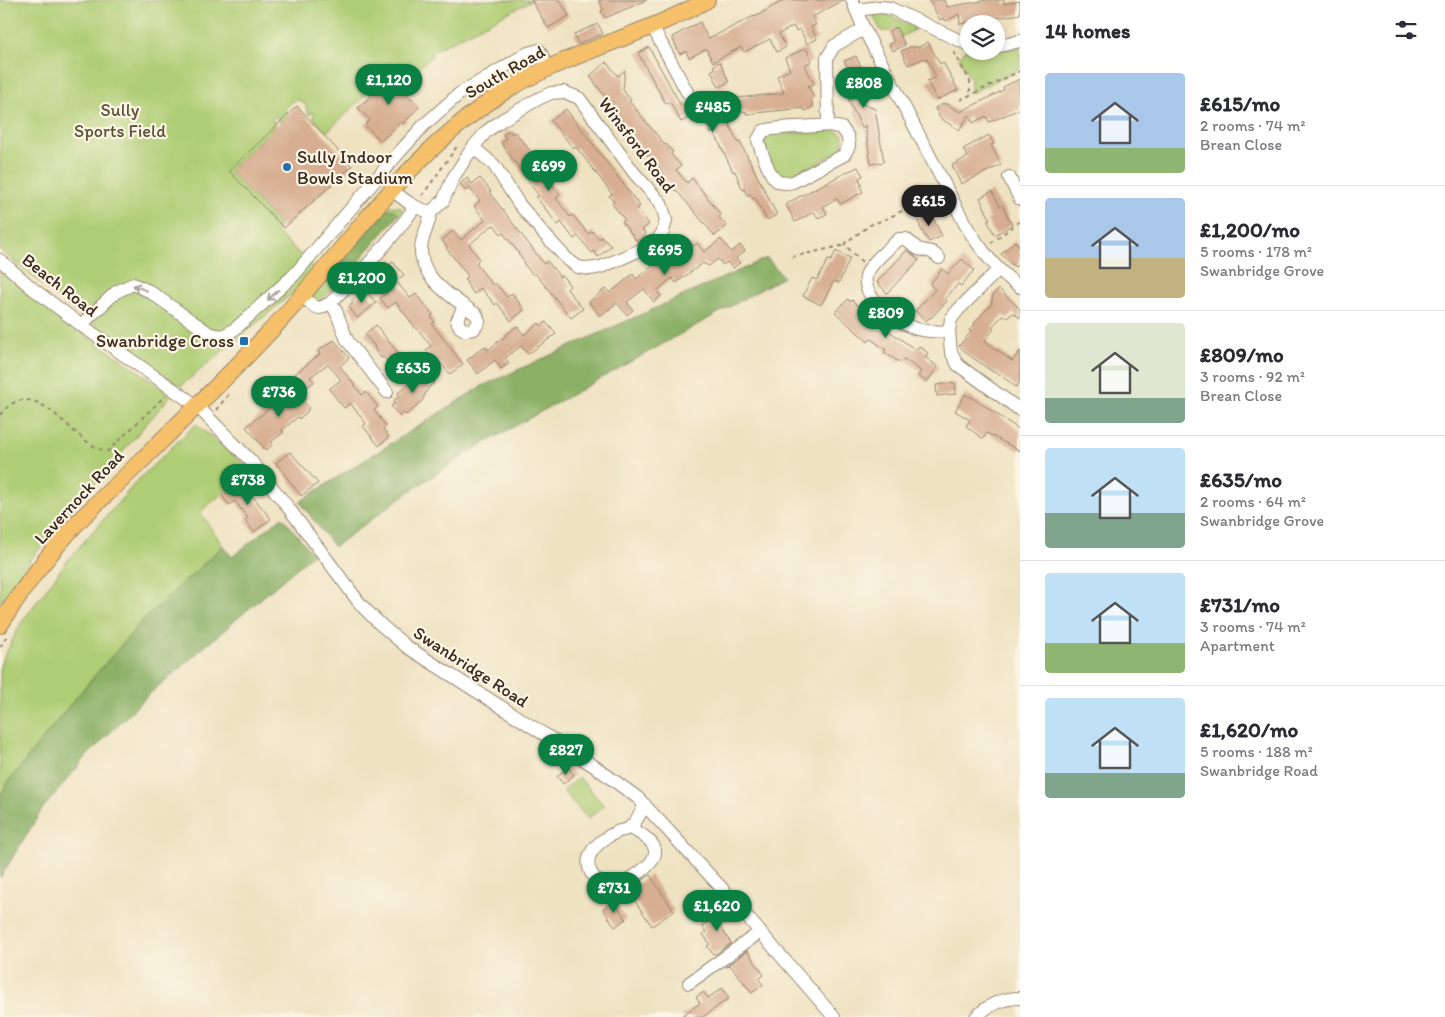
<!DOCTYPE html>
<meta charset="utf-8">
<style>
body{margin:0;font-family:Itim,sans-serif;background:#f7f7f7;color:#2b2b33;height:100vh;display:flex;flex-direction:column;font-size:19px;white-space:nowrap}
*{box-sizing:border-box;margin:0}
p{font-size:16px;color:#7c7c81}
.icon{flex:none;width:28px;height:28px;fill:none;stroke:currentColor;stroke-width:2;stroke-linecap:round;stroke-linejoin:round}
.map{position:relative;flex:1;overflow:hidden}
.details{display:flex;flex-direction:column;background:#fff;width:425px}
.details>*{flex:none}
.buttons{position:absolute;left:960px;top:15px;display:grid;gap:10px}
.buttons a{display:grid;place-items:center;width:45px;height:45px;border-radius:50%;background:#fff;box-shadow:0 2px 8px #0003;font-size:25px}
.price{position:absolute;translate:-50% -42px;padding:0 11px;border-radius:18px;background:#0b8043;color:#fff;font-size:16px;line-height:32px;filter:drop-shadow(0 1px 2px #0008)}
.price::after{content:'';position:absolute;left:50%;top:30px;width:15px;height:11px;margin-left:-8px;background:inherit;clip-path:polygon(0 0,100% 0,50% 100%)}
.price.current{background:#222;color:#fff}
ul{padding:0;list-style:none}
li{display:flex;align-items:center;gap:15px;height:125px;padding:0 25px}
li+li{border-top:1px solid #e1e1e2}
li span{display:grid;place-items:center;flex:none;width:140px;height:100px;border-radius:5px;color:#555}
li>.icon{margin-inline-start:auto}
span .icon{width:60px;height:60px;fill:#fffc;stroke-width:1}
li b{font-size:21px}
h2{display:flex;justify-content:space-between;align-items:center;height:60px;padding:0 25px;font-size:21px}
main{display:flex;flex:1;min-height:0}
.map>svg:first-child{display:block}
.green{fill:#afcd74;stroke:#757c49}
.forest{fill:#8bb066;stroke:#636d42}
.building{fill:#d7ae91}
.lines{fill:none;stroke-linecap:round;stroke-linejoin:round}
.minor-casing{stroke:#958670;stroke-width:14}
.major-casing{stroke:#958670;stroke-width:18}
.path{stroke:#958670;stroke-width:2;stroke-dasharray:4 4;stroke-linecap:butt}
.minor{stroke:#fff;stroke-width:12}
.major{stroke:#f6c06b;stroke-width:16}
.oneway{stroke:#a79f9a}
.poi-dot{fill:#1f6fb2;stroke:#fcf5e5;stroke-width:2}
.labels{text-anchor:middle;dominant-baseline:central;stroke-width:4.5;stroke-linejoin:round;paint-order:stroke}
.street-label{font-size:18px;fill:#3b2a1e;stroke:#fcf5e5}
.park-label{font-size:18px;fill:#585334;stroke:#fcf5e5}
.poi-label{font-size:18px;fill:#3b2a1e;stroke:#fcf5e5;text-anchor:start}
</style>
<main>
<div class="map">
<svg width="1020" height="1017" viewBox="0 0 1020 1017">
<rect width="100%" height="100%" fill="#fcf5e5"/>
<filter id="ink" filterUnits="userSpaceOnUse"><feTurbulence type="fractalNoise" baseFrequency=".02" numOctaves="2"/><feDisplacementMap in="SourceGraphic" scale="10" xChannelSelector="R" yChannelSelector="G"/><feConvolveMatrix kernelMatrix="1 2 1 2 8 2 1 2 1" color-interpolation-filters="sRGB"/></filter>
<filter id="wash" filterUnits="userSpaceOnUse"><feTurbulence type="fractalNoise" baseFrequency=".0096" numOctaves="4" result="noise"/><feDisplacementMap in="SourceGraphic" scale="20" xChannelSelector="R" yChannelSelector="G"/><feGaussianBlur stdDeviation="1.12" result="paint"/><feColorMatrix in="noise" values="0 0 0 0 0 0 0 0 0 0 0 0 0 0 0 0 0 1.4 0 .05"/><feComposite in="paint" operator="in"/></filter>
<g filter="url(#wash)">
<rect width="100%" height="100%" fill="#efe2c1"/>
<g class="green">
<polygon points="0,0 533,0 431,52 432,56 412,74 399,62 327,132 313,118 315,115 313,112 309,115 305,104 299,100 293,101 284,109 288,115 280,122 275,116 272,119 276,125 229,171 281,226 275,231 315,268 295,291 181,386 134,356 101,330 78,314 0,250"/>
<polygon points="883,12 916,29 901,37 896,28 889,31 881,31 873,15"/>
<polygon points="1020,47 1020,69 971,93 971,80 959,58 966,49 969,49 969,51 992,52"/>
<polygon points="836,131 843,135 843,149 786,180 778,176 763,147 766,134"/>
<path d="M391,206l9,1 3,3 -4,4 -4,-4h-10l-3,9c-13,5 -16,22 -29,26l-4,11 -10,9 6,12 -26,25 -6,-3 -1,-6 4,-5 66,-78z"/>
<polygon points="0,268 59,317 172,394 34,555 0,604"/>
<polygon points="196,424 251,470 200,512 223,546 143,620 74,700 8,782 0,796 0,665 21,623 67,561 139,479"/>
<polygon points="579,777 604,806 588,819 563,791"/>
</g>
<g class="forest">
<path d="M385,210h10l4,4 -54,63 -6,-12 10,-9 4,-11c13,-4 16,-21 29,-26z"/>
<polygon points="767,258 783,277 474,449 407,493 334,547 300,502 311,494 482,386"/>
<polygon points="282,517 313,554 147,696 86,757 43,808 0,878 0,796 8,782 74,700 143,620 223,546 232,557"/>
</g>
<g id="blocks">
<g class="building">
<polygon points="531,0 560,0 569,16 548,28"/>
<polygon points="599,0 647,0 605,18 601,11 603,10"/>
<polygon points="784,0 844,0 812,17 816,25 811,27 817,39 807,44 800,29 796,31 793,26 779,34 786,47 777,52 770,39 744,52 741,47 713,62 706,49 689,58 686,51 680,54 672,37 700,22 708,39 754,16 755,17"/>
<polygon points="929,0 944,0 947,7 988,0 1004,0 1004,4 1020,1 1020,14 960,24 959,14 946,21 944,18 940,20"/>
<polygon points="598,24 603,34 578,44 574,34"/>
<polygon points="896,27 905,45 893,51 889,45 894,42 889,31"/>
<polygon points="928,42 940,64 943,62 958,90 937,100 927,81 936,77 927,59 926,60 925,58 908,65 901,51 912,46 913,48 916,46 917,48"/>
<polygon points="649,47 681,106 692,100 711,97 719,112 722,110 738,143 740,142 742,146 777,215 767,220 755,198 753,199 750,194 747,195 744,189 742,189 735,171 733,172 718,140 713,132 711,134 702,116 696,119 694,115 681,122 670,102 666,104 638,53"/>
<polygon points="806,48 812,61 805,65 814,84 808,86 813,95 813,98 811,99 813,107 805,111 803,108 746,114 746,111 739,112 737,98 784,93 777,76 790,70 785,58"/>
<polygon points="856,56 862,69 858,71 871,96 858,102 875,109 884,162 871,164 865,125 862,128 848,99 852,100 843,81 849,78 845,69 848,68 844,61"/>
<polygon points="606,62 618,76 625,70 623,90 631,100 629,101 665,145 666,144 673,152 671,154 681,166 676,170 687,183 692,178 721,215 719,217 727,226 715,236 676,190 675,191 664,177 666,176 650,155 648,156 626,129 627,127 590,76"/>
<polygon points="720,62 729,82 719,87 711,71 715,69 713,66"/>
<polygon points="398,70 414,88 407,95 419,107 403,124 401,122 381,141 365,125 370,120 358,108"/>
<polygon points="1020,79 1020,109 989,122 986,116 973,123 969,115 959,130 940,118 935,108 945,103 960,112 1004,90 1003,87"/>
<polygon points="297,106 352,166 284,228 229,171"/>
<polygon points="566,109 640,206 637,208 649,224 642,230 646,234 637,241 622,222 625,220 612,204 614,202 609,196 612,194 577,148 573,148 551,121"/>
<polygon points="510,130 512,134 515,132 552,177 548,180 560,195 556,198 570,217 573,215 588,234 592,231 599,239 601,237 611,246 598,257 594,251 592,253 578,236 574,239 561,222 558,225 536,197 539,196 501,143 506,139 503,135"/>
<polygon points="989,135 994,144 991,145 1001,165 961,184 952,165 968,157 963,149"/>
<polygon points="858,167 863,176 859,178 862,185 860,186 863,192 840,204 837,199 823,206 827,214 818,218 814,212 795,222 786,205 793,200 845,173"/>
<polygon points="467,178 472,184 480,178 491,191 489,192 544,264 547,261 560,277 562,275 570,286 567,289 583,309 571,318 535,273 533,275 523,263 525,262 518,254 519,253 503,233 501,234 494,225 490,227 469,245 479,258 476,264 493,285 495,283 507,297 512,293 524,310 511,321 497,303 495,305 481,288 474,294 466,283 467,282 465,279 468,276 446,248 447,247 442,240 453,231 461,240 485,220 474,206 480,201 469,188 466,191 460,184"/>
<polygon points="992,191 1000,207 1002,205 1012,225 995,235 987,220 990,219 980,198"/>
<polygon points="930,212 942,236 929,242 921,229 917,218"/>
<polygon points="721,239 731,252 740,245 745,251 736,258 740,263 733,268 727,262 723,265 718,259 709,266 703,263 676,283 672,278 657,291 661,296 654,302 644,289 627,302 633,310 627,315 617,303 600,316 589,302 606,288 610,293 633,274 636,279 659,261 663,265 692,244 694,246 697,243 704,252"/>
<polygon points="1015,241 1020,247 1020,263 1015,267 1001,254"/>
<polygon points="907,250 919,260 887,293 877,282"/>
<polygon points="836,251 850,258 839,283 834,281 821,305 803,296 812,278 817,280 828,260 831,261"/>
<polygon points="962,259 974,270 961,286 958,284 945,299 947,301 931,318 930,317 926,321 915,311 935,290 930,284 942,269 948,274"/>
<polygon points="386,262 389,265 393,262 404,275 396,281 410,298 416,294 433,315 431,317 435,322 432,324 463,364 450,374 440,362 434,367 428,358 431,356 426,350 431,346 417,328 416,329 396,302 388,308 380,298 388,292 378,279 384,274 379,267"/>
<polygon points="999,289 1020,309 1020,318 1013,313 1007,318 1003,315 992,327 994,329 985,340 997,351 998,350 1012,361 1020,351 1020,382 1016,387 998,373 993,372 969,355 959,346 971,332 969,330 975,324 974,323 991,305 993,295"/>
<polygon points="366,291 376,303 357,318 349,307 353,303 351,301"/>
<polygon points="848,299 850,302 852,300 872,319 916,350 919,346 928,353 925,357 938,367 927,382 918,376 921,371 904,359 899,362 884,352 886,350 871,339 868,342 835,312"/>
<polygon points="546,322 556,334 528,354 521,346 505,358 509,363 501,369 495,360 478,374 467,360 485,346 488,350 517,326 524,335 539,323 542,326"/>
<polygon points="376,325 404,361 396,367 390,359 387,361 383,357 381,358 374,348 375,347 365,334"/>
<polygon points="334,340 349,358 340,366 362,395 366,392 378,407 374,410 386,426 383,429 389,437 379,446 363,426 366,424 365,422 350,403 344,408 329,389 341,380 328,364 310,377 314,382 306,388 295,374 320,354 318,351"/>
<polygon points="426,370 435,382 428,388 422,401 416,406 416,407 406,415 404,413 400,417 391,406 395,403 394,400 400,396 398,393"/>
<polygon points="953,383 955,383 956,394 937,396 936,385"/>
<polygon points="298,386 307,398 303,401 309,408 307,410 308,411 299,419 298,417 282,430 284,432 271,442 273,444 266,450 246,427"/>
<polygon points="965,394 969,397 970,396 1020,430 1020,451 987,433 983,439 966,426 970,420 955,411"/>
<polygon points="290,452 318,483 301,496 276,463"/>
<polygon points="241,482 271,519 254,532 245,520 248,518 235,501 229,505 222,496"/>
<polygon points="568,767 574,775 563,784 557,776"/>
<polygon points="650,875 674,911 652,926 628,891"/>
<polygon points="614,901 626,919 615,927 603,909"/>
<polygon points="721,906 729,917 718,924 731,943 716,954 715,953 713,954 707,946 710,944 703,934 706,932 702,926 717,916 713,911"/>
<polygon points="747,951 764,975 759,979 763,985 752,993 730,965 725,967"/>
<polygon points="722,988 729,998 703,1017 680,1017 700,1003 696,997 704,992 708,998"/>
</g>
</g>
</g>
<g filter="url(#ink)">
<use href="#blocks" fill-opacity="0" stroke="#958670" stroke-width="1"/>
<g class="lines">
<g class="minor-casing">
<g id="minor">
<path d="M852,0l12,29 101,195c16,26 30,45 55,63"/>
<polyline points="856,10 880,7 890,8 969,45"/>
<polyline points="652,26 687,92"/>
<polyline points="996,47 1020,41"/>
<path d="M828,125c-21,3 -43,0 -65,6l-5,9c3,10 11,35 19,41 6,3 10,2 16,1l51,-27 5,-9 -1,-9 -6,-9 -14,-3 -1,-67 7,-12 30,-17"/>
<polyline points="1009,177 1020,199"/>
<path d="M391,189c12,10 24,20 40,23l12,-11 10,-23 20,-31 14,-16 15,-11 36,-21 13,-6 13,-1 15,6 56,76 26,29 5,17 -3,12 -7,10 -11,6 -44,19 -11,2 -12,-2 -11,-8 -23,-25 -25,-30 -25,-39 -21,-18"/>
<path d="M431,212c-2,11 -6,19 -9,30 -8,34 32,56 55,73l2,7 -5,7 -9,1 -5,-3 -3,-6 7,-15"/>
<path d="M939,258l-7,-6 -14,-3 -12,-10h-7c-9,9 -31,25 -33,38 -4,23 36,49 55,53 10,2 18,2 28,1l2,21 7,13 62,45"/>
<polyline points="0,260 32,288 81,325 197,406 251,461 287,506 361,605 381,625 407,647 594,766 638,798 729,896 834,1017"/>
<polyline points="302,296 315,307 320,308 330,303 336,311 347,340 387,392"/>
<path d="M330,303c32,-31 59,-60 85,-96"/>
<polyline points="81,325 116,292 133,284 149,291 210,334 223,336 235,329 294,275 396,156 424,125 459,94 528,53 539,50 548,68"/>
<polyline points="949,331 951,319 958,310 998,270"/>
<path d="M630,828c28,14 36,27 6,47 -6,4 -12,10 -19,11 -17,4 -34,-16 -27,-31 5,-11 19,-20 29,-24 4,-1 9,-1 11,-4 6,-4 11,-15 15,-22"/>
<polyline points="689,983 760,932"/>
<path d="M976,1017c12,-12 27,-19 44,-19"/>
</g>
</g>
<g class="major-casing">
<path id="major" d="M0,625c21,-35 47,-69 75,-100 20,-21 42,-40 62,-60 41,-41 83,-81 123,-123 79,-81 137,-178 233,-243 65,-45 145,-60 214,-99"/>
</g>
<g class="path">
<polyline points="954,52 970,81 970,95"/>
<polyline points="960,100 1020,71"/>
<polyline points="422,196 458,145"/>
<polyline points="991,243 1020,221"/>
<polyline points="792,257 845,245"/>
<polyline points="862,262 845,245 845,243 870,225 886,219 936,194"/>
<polyline points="216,410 229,394"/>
<path d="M0,415c37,-48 73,33 108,36l57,-55"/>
<polyline points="0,647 7,636"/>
</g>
<use href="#minor" class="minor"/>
<use href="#major" class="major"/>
</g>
<defs><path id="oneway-shaft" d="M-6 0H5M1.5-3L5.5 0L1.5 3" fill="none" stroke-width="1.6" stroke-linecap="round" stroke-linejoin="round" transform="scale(1.25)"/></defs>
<g class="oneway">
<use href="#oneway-shaft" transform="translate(140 288) rotate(-158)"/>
<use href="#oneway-shaft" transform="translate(273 295) rotate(137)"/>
</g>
</g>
<g class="poi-dot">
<circle cx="287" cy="167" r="5"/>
<rect x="239" y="336" width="10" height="10" rx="2.5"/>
</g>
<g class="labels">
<g class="street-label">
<text transform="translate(505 72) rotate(-30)">South Road</text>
<text transform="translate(637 145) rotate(53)">Winsford Road</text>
<text transform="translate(60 285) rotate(38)">Beach Road</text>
<text transform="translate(79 497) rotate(-47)">Lavernock Road</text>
<text transform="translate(471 667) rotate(33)">Swanbridge Road</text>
</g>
<g class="park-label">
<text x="120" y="110">Sully<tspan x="120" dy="21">Sports Field</tspan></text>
</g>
<g class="poi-label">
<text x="297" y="157">Sully Indoor<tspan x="297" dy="21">Bowls Stadium</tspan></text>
<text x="234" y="341" text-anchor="end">Swanbridge Cross</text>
</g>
</g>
</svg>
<div class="buttons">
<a><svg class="icon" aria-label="layers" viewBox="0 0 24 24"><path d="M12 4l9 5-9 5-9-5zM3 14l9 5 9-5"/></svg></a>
</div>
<b class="price" style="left:389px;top:106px">£1,120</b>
<b class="price" style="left:864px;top:109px">£808</b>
<b class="price" style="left:713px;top:133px">£485</b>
<b class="price" style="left:549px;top:192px">£699</b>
<b class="price current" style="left:929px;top:227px">£615</b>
<b class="price" style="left:665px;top:276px">£695</b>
<b class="price" style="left:362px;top:304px">£1,200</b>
<b class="price" style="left:886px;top:339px">£809</b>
<b class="price" style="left:413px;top:394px">£635</b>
<b class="price" style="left:279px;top:418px">£736</b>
<b class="price" style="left:248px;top:506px">£738</b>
<b class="price" style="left:566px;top:776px">£827</b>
<b class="price" style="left:614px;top:914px">£731</b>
<b class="price" style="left:717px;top:932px">£1,620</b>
</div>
<section class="details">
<h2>14 homes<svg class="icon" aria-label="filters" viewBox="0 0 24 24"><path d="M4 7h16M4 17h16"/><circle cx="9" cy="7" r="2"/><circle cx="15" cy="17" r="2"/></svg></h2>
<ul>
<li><span style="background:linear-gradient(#a9c7e8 75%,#8fb573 0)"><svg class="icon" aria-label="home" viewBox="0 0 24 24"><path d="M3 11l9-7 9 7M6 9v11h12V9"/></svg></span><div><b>£615/mo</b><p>2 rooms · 74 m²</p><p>Brean Close</p></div></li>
<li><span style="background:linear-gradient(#a9c7e8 60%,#c2b280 0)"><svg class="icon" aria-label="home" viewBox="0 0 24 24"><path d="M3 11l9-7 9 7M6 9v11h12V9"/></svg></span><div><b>£1,200/mo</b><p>5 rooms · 178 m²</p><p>Swanbridge Grove</p></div></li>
<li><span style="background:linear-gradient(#dfe7d0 75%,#7fa58c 0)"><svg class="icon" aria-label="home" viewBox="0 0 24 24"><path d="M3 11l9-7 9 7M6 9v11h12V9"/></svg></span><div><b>£809/mo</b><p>3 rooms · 92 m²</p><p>Brean Close</p></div></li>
<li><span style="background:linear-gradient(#bfe0f5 65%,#7fa58c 0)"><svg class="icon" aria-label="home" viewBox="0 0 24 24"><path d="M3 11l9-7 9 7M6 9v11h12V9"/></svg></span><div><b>£635/mo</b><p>2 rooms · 64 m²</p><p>Swanbridge Grove</p></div></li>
<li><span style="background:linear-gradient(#bfe0f5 70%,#8fb573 0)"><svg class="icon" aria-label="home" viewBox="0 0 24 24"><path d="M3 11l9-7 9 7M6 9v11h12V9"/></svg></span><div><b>£731/mo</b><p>3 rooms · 74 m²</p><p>Apartment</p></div></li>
<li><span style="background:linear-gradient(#bfe0f5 75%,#7fa58c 0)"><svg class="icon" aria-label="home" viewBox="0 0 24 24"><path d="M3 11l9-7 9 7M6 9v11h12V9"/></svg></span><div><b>£1,620/mo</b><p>5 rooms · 188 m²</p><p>Swanbridge Road</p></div></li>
</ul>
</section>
</main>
